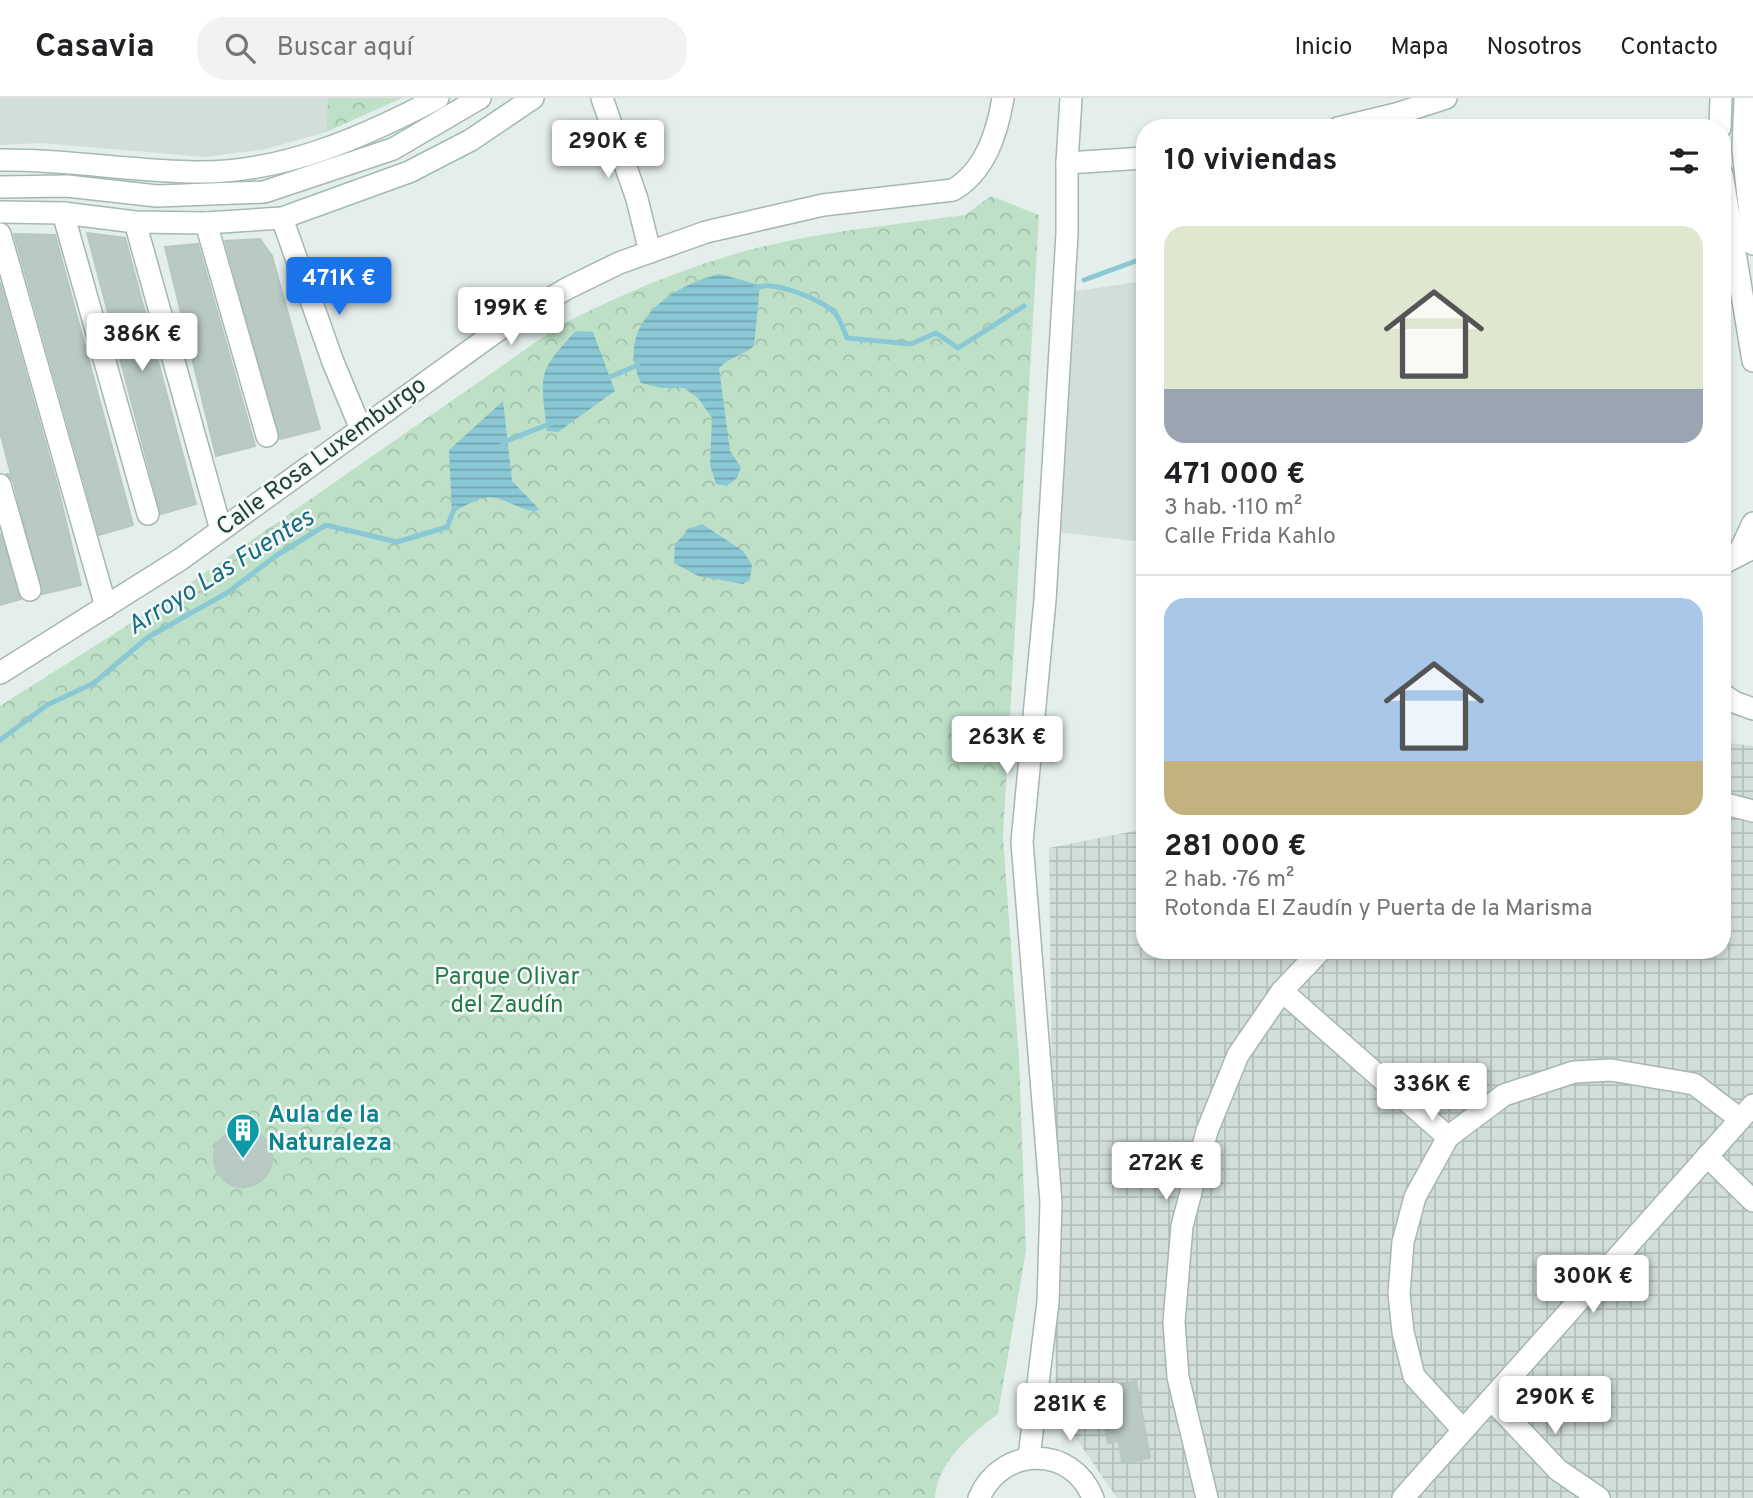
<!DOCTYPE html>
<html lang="es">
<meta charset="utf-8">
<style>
body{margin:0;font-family:Overpass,sans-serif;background:#f2f2f2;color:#202124;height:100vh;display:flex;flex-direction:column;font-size:26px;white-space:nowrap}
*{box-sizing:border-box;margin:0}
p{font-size:23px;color:#757577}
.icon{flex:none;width:38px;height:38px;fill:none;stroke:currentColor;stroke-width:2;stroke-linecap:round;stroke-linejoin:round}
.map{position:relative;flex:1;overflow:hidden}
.panel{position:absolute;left:1136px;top:21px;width:595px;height:840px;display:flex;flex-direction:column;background:#fff;border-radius:28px;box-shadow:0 4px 10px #0003}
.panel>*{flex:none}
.price{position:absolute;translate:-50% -60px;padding:0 16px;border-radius:7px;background:#fff;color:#222;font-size:23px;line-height:46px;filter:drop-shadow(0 2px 4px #0008)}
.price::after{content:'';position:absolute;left:50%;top:42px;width:21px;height:16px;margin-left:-10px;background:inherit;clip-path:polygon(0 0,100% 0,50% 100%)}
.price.on{background:#1a73e8;color:#fff}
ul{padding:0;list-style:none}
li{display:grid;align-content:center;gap:14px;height:371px;padding:0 28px}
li+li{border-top:2px solid #e0e0e0}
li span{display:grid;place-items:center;height:217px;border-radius:21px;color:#555}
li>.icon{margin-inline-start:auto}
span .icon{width:126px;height:126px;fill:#fffc;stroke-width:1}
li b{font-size:30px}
h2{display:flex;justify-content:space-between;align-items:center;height:84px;padding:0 28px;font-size:30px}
header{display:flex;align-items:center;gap:42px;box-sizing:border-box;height:98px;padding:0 35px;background:#fff;border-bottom:2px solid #e0e0e0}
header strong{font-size:33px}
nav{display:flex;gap:38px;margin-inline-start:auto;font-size:24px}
.search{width:490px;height:63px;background:#f2f2f2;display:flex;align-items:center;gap:18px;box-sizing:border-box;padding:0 24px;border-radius:28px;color:#757577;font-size:26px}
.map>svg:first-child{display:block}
.built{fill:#d2ded9}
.industrial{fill:url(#industrial-grid)}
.forest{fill:url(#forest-crowns)}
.water{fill:url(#water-rules)}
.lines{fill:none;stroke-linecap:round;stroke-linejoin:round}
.stream{stroke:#8bc8d5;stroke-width:5}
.building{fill:#b9c9c3;stroke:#b6c8c1;stroke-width:2}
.street-casing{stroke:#a6b7b1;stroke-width:24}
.secondary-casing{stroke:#a2bbb2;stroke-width:24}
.street{stroke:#fff;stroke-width:21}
.secondary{stroke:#fff;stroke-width:21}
.labels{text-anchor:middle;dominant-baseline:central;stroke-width:5;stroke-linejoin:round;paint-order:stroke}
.street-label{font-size:24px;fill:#224139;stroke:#f5faf8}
.park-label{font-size:24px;fill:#2b7a4b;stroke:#f5faf8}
.culture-label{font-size:24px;font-weight:bold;fill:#0d838f;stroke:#f5faf8;text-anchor:start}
.water-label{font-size:26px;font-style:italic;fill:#196d80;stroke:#f5faf8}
</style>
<header>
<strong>Casavia</strong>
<div class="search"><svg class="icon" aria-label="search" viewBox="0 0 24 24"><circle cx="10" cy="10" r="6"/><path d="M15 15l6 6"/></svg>Buscar aquí</div>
<nav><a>Inicio</a><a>Mapa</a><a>Nosotros</a><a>Contacto</a></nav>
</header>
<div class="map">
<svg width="1753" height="1400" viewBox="0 0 1753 1400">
<defs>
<pattern id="industrial-grid" width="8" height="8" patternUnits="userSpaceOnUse" patternTransform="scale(1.75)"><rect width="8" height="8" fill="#d2ded9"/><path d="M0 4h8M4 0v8" fill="none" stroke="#b4c0bb"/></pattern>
<pattern id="forest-crowns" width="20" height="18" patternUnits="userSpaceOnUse" patternTransform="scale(1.75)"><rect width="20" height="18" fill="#bde0c7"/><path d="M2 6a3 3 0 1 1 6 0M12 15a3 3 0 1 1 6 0" fill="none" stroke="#a2c1ac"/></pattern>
<pattern id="water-rules" width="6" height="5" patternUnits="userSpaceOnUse" patternTransform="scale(1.75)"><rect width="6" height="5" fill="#8bc8d5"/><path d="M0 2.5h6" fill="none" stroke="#71a4ae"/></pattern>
</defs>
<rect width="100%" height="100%" fill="#e4eeea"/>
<g class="built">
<polygon points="0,0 328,0 326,34 266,51 205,59 41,45 0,47"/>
<polygon points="1144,183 1144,444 1048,433 1063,195"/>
</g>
<polygon class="industrial" points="1722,644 1753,648 1753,1400 1117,1400 1056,1311 1049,750 1144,731 1144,852 1722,852"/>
<g class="forest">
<polygon points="328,0 402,0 326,34"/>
<path d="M991,98l48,19 -36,621 16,224 7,190 -28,164c-28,21 -60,47 -63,84h-935v-792l150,-95 409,-285c68,-35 140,-65 215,-82 62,-14 128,-20 191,-29z"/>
</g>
<g class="water">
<path d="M719,176l41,11 -6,61c-12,10 -24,11 -35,22l11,83 11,16 -4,11 -10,8 -11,-2 -6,-19 2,-47 -14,-20 -14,-10h-22l-21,-5c-27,-58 28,-96 78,-109z"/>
<path d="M576,233l17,1 22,59 -57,41 -11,-1c-6,-57 -11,-58 29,-100z"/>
<path d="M503,303l9,80 27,28 -5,3c-44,-14 -37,-25 -82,1l-3,-63z"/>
<polygon points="702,426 743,453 752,467 750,481 743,486 698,478 674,465 675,446 689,431"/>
</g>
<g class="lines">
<g class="stream">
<polyline points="1084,182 1144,160"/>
<path d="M754,191c16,-11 69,11 81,24 5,6 9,18 12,25l64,6 25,-11 22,15 66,-42"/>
<polyline points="605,281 638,267"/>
<polyline points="501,348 506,343 552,325"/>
<polyline points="0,642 47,607 94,585 148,539 227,495 277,457 326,427 397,444 447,429 455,409"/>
</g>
</g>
<g class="building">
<polygon points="87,135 125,140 196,406 161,416"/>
<polygon points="14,136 55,137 133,427 99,437"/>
<polygon points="260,141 272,158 320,331 280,341 225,143"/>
<polygon points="198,146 255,348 216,358 165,149"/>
<polygon points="0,184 58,390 81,487 42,496 13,383 7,376 11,376 0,334"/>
<polygon points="0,435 21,501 0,507"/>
<circle cx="243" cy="1060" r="29"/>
<polygon points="1136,1283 1150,1360 1122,1365 1119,1343 1108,1345 1103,1317 1090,1320 1085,1292"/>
</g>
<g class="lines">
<g class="street-casing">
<g id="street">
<polyline points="602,0 637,101 650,154"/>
<polyline points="1745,0 1743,52 1753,146"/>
<polyline points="1338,30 1396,16 1446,0"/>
<polyline points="1720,30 1721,0"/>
<polyline points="1067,65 1144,60"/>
<polyline points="1722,76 1753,263"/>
<polyline points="0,89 67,88 157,98 264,94 393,51 480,0"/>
<polyline points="63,115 148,416"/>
<polyline points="282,120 333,264 361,331"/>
<polyline points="135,124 221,432"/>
<polyline points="206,125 267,338"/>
<polyline points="0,136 106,509"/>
<polyline points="0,387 30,492"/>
<polyline points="1739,455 1753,425"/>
<polyline points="1722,466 1753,450"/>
<path d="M0,575l181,-114 323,-233 62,-37 53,-26 87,-31 117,-27 130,-15c32,-19 44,-56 50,-92"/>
<polyline points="1722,596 1734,604 1753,611"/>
<polyline points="1722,705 1753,713"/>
<polyline points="1282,893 1448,1039"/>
<polyline points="1707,1058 1753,1103"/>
<polyline points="1491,1301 1558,1372 1599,1400"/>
<polyline points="1463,1332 1414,1278 1403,1234 1399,1196 1403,1144 1415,1099 1448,1039 1504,997 1574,974 1611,972 1694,986 1740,1021"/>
<polyline points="1029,1359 1048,1204 1051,1104 1022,744 1045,502 1067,136 1067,65 1071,0"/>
<path d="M979,1400c22,-52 93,-54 114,0"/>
<polyline points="1207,1400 1178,1279 1174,1224 1182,1128 1207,1033 1238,957 1282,893 1321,852"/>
<polyline points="1403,1400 1753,1007"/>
</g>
</g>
<g class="secondary-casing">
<g id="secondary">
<path d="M0,62c68,-1 134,12 202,12 83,0 164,-36 236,-74"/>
<polyline points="0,114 63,115 135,124 206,125 282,120 409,74 471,42 533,0"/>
</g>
</g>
<use href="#street" class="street"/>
<use href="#secondary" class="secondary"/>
</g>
<defs>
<g id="building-pin" transform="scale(1.75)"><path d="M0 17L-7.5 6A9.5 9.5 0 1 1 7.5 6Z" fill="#0f9aa8" stroke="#f5faf8"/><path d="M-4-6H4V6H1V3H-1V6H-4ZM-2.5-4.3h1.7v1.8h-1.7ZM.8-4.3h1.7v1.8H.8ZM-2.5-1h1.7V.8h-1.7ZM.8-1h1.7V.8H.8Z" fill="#fff"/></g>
</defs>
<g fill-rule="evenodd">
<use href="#building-pin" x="243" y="1032"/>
</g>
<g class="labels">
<g class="street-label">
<text transform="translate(322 359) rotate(-36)">Calle Rosa Luxemburgo</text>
</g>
<g class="park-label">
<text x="507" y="880">Parque Olivar<tspan x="507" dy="28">del Zaudín</tspan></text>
</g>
<g class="culture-label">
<text x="268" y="1018">Aula de la<tspan x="268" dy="28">Naturaleza</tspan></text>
</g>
<g class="water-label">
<text transform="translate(221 475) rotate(-32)">Arroyo Las Fuentes</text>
</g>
</g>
</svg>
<b class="price" style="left:608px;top:82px">290K €</b>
<b class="price on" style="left:339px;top:219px">471K €</b>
<b class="price" style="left:511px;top:249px">199K €</b>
<b class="price" style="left:142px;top:275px">386K €</b>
<b class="price" style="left:1007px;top:678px">263K €</b>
<b class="price" style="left:1432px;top:1025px">336K €</b>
<b class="price" style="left:1166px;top:1104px">272K €</b>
<b class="price" style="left:1593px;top:1217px">300K €</b>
<b class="price" style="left:1555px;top:1338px">290K €</b>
<b class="price" style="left:1070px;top:1345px">281K €</b>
<section class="panel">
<h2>10 viviendas<svg class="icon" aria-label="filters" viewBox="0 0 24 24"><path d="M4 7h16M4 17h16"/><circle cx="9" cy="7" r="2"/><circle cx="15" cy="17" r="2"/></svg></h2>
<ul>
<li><span style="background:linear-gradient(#dfe7d0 75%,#9aa5b1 0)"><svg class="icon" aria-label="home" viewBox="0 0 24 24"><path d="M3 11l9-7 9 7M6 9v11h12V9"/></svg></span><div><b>471 000 €</b><p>3 hab. · 110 m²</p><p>Calle Frida Kahlo</p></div></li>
<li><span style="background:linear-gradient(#a9c7e8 75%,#c2b280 0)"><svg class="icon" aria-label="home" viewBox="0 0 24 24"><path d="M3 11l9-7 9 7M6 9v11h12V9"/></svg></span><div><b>281 000 €</b><p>2 hab. · 76 m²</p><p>Rotonda El Zaudín y Puerta de la Marisma</p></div></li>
</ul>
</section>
</div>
